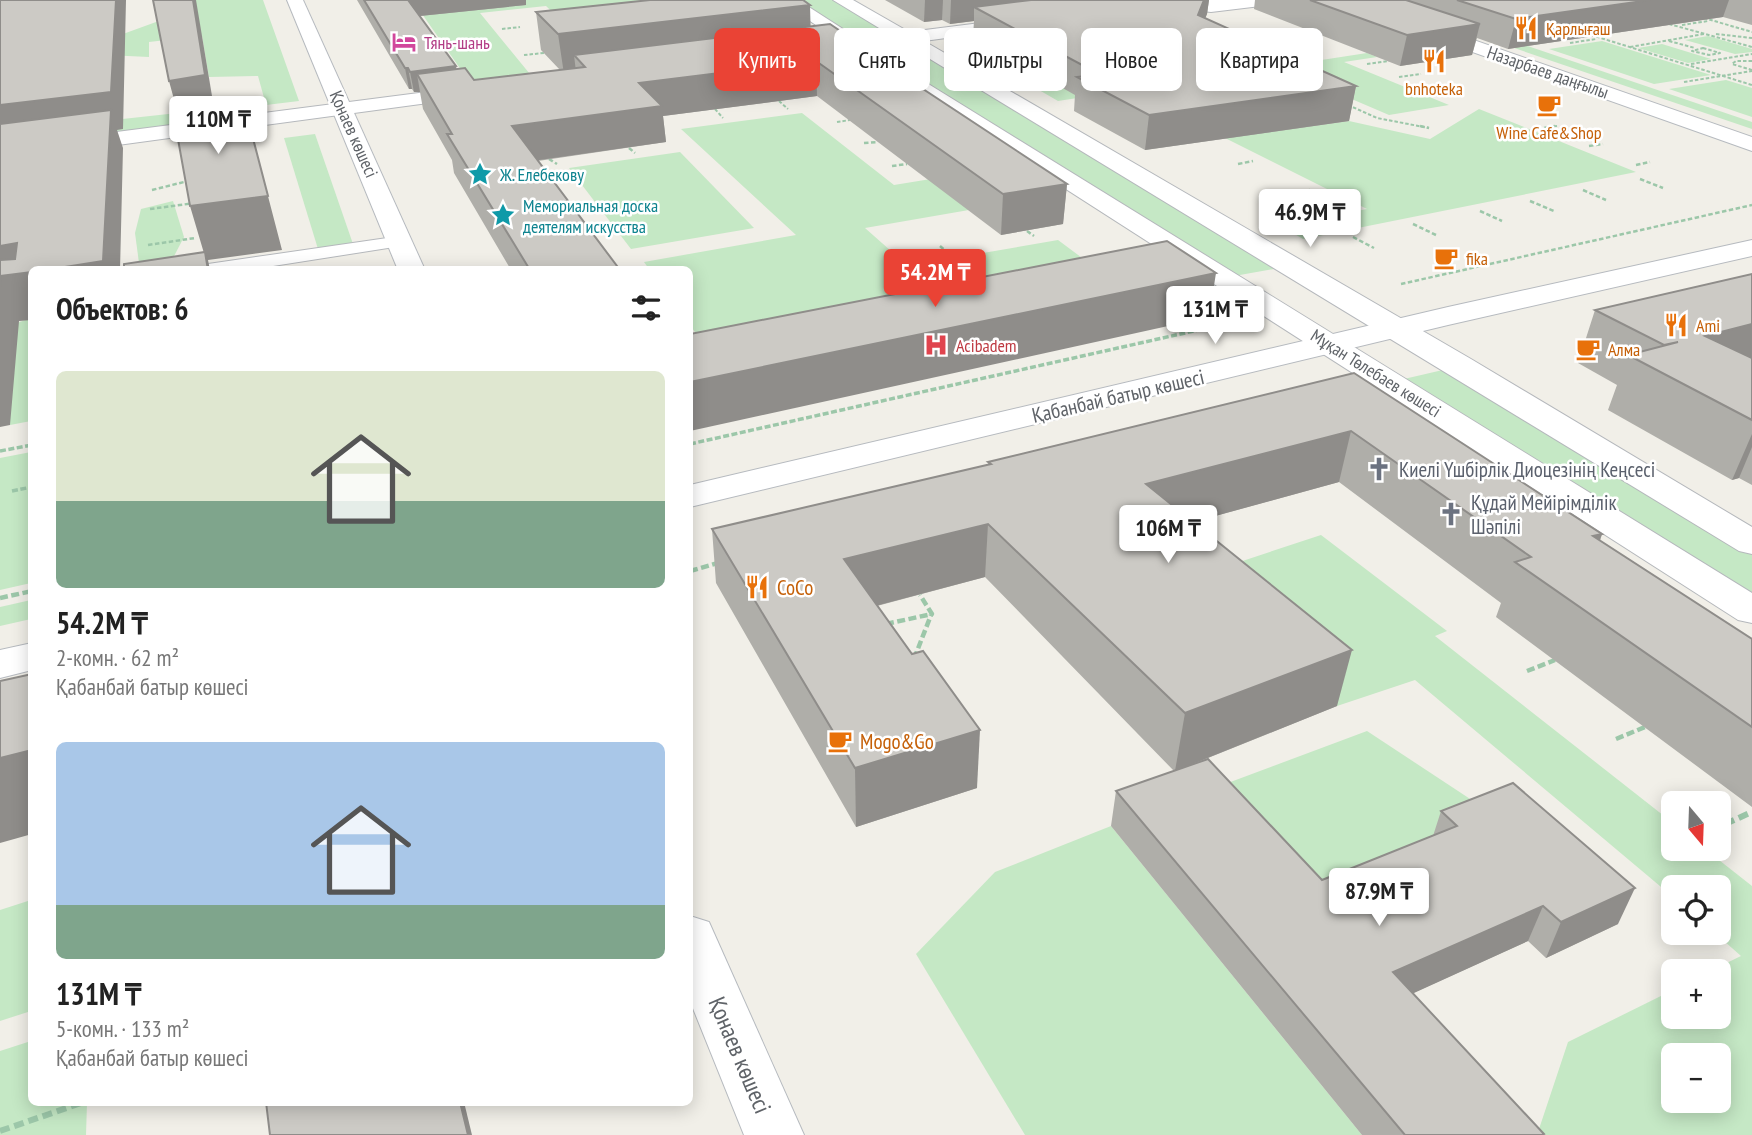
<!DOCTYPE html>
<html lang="ru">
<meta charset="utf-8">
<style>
body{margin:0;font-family:"PT Sans Narrow",sans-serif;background:#f6f6f6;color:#222;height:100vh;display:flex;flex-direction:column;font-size:26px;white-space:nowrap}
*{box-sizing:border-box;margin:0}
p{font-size:23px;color:#767676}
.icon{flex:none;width:38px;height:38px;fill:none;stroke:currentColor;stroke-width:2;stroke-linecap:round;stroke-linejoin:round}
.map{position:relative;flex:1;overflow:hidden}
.side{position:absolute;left:28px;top:266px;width:665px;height:840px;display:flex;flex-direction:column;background:#fff;border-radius:10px;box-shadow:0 4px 18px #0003}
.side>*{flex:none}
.top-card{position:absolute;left:714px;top:28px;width:665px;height:63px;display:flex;gap:14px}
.needle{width:46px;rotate:161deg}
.tools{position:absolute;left:1661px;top:791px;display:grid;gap:14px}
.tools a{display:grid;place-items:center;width:70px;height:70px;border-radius:10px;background:#fff;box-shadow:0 4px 18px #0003;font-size:35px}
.price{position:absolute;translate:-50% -60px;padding:0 16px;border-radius:7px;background:#fff;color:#222;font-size:23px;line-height:46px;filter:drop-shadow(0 2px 4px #0008)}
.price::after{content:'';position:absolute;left:50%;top:42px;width:21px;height:16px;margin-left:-10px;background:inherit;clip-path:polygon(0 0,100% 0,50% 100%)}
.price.current{background:#ea4335;color:#fff}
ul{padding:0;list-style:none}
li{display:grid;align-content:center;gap:14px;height:371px;padding:0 28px}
li span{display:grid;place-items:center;height:217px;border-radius:10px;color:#555}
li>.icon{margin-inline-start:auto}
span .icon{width:126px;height:126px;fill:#fffc;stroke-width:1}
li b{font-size:30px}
h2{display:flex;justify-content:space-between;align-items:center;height:84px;padding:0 28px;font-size:30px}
.chip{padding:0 24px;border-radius:10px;background:#fff;box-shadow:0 4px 18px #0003;font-size:24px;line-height:63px}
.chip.current{background:#ea4335;color:#fff}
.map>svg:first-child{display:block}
.green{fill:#c5e8c5;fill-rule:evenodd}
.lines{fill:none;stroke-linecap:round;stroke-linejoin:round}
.lane-casing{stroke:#b5b8bc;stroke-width:2}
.street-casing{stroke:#b5b8bc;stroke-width:2}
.secondary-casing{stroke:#b6babf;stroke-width:2}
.path-far4{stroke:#9cc7a9;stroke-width:2;stroke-dasharray:3.5 2;stroke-linecap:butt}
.path-far3{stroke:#9cc7a9;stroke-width:2.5;stroke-dasharray:4.5 2.5;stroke-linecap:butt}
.path-far2{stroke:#9cc7a9;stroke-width:3.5;stroke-dasharray:6 2.5;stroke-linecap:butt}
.path-far1{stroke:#9cc7a9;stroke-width:4.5;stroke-dasharray:8 3.5;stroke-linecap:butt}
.path{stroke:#9cc7a9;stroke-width:6;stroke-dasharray:10 5;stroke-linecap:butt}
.lane{fill:#fff;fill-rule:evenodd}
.street{fill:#fff;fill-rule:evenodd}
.secondary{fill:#fff;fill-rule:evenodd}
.wall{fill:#afaea9}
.shaded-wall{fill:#8f8d8a}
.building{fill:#cccac5;stroke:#8f8d8a;stroke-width:2}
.labels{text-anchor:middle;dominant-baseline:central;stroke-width:5;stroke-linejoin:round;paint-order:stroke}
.far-food-label{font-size:18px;fill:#c56008;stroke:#fff;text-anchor:start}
.far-hotel-label{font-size:18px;fill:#b23c85;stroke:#fff;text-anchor:start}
.far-street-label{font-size:18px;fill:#5f6368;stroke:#fff}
.far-culture-label{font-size:18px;fill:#0d838f;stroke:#fff;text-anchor:start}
.far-health-label{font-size:18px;fill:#be3a42;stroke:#fff;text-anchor:start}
.street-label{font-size:21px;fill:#5f6368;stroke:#fff}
.worship-label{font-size:21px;fill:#5b616d;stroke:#fff;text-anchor:start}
.food-label{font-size:21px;fill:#c56008;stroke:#fff;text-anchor:start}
.near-street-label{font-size:24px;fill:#5f6368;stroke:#fff}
</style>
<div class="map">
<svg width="1752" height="1135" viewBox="0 0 1752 1135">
<rect width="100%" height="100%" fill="#f1efe8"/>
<g class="green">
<polygon points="170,0 263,0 299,101 266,105 258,76 209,77 202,36 149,42 149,57 0,50 112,38 167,18"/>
<polygon points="448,0 662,0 691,23 612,32 646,65 566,75 557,66 602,60 546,6 480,13 534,79 473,87 420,11 453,7"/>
<polygon points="787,0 841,0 901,35 851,42"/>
<polygon points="1373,0 1392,0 1752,122 1752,129"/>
<polygon points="1708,36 1752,49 1752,52 1735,54 1685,40"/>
<polygon points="1602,41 1711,75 1654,84 1549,49"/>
<polygon points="1662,44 1711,59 1688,63 1638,48"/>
<polygon points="1367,53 1377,57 1344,62 1449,105 1389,115 1305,79 1297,128 1349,121 1430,139 1479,109 1636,172 1303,239 1281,226 1367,209 1129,90 1058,101 1039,90 1079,77 1302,63"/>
<polygon points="934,54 1291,266 1223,278 881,61"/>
<polygon points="1726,80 1752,88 1752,117 1669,89"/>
<polygon points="214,109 217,119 0,148 0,139 31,129"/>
<polygon points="802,113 894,185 986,170 1033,199 865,228 908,266 1058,240 1105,275 711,355 690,325 690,270 649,269 644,262 796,235 681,129"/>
<polygon points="315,134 353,244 318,249 284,138"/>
<polygon points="680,152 754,228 631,249 569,168"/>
<polygon points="173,201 184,237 172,260 139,263 135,233 141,209"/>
<polygon points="31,318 31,421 10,425 0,329"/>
<polygon points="1460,366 1752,543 1752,611 1391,382"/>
<polygon points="31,452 31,583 0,590 0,458"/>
<path d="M1321,535l126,96 -12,5 238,187v26h32l47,37v249h-215l31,-93 105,-52v27h45v-46h-8l31,-15 -26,-23h3v-46h-45v10l-258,-217 -78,26 -149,-127zM1673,1055h45v46h-45z"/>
<polygon points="31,600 31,619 0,626 0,607"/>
<polygon points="1367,731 1499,818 1312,915 1201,793"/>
<polygon points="1111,826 1362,1135 1025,1135 916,954 995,872"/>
<polygon points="31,900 31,1011 0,1021 0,910"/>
<polygon points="31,1041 32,1102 87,1103 86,1135 0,1135 0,1051"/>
</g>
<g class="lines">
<g class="lane-casing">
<polygon id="lane" points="401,236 410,241 407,245 248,270 199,270 208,264"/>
</g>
<g class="street-casing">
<g id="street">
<polygon points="779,0 798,0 930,85 1752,593 1752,623 1738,620 916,93"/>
<polygon points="833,0 853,0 909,32 1027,17 1033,18 1036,22 1027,27 924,41 1471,359 1752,527 1752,554 1739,551"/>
<polygon points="1167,0 1277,0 1269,5 1211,12 1167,7 1165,3"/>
<polygon points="473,86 480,88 483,92 480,96 0,161 0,147"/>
</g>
</g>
<g class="secondary-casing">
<g id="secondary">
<polygon points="287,0 303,0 425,270 398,270"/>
<polygon points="1335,0 1359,0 1752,137 1752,151 1337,4"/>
<polygon points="1752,240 1752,256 1448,325 690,507 690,485 1448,307"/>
<polygon points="32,643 32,670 0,678 0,650"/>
<polygon points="690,916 709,922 804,1135 744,1135 690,1001"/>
</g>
</g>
<g class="path-far4">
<polyline points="1704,18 1752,32"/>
<polyline points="1669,24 1752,47"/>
<polyline points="1682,25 1708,21"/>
<polyline points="502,29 520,27"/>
<polyline points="1716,34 1752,38"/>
<polyline points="1591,35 1752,85"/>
<polyline points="1669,41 1695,48"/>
<polyline points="1570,43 1596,39"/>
<polyline points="1630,47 1704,34"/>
<polygon points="1703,48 1720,53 1709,55 1692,51"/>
<polyline points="524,55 544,53"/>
<polyline points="1752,61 1736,61 1732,64 1752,70"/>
<polyline points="1367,64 1389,61"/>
<polyline points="1691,64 1752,54"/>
<polyline points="1399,77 1421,74"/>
<polyline points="1684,82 1752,71"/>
<polyline points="1437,92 1459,89"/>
<polyline points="779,101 788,109"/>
<polyline points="1348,105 1377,118 1429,128"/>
<polyline points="715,109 723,118"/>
<polyline points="837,122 850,120"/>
<polyline points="1544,128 1557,126"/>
</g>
<g class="path-far3">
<polyline points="1420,126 1429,128"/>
<polyline points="1544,128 1555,126"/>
<polyline points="864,143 878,142"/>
<polyline points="1589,146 1603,144"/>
<polyline points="629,148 635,153"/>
<polyline points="549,159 557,164"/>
<polyline points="1238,164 1253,161"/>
<polyline points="1636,165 1650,162"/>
<polyline points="892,166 907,164"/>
<polyline points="543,176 554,174"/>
<polyline points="1640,179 1663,188"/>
<polyline points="152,190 188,181"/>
<polyline points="1583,190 1606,200"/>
<polyline points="1294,193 1310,190"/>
<polyline points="1530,201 1554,211"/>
<polyline points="150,209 195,203"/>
<polyline points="1480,211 1502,221"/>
<polyline points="1289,220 1346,209 1333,202"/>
<polyline points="1413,224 1436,235"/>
<polyline points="1027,231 1034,236"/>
<polyline points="1353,237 1374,248"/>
<polyline points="148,245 195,238"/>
<polyline points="940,246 947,252"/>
<polyline points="1401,284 1752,205"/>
</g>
<g class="path-far2">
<polyline points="690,444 1225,324"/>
<polyline points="0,451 32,445"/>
<polyline points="12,491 32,487"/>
</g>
<g class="path-far1">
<polyline points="690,571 718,563"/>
<polyline points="0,598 32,591"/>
<polyline points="886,624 932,614 920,595"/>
<polyline points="914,659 931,615"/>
<polyline points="1527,671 1555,660"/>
<polyline points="1616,739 1645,727"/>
</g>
<g class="path">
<polyline points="1725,824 1752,812"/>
<polyline points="0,1131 84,1102"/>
</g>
<use href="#lane" class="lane"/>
<use href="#street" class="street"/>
<use href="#secondary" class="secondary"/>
</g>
<g class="wall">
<polygon points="357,0 526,0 526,5 420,16 456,69 474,80 560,70 541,50 536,12 811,26 874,57 1067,184 1063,224 1001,235 817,96 663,116 666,142 538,161 620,270 511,270 454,173 452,160 423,109 420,92 414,92 412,89 409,89"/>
<polygon points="885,0 1209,0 1207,14 1205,18 1356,86 1349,121 1145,150 1074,111 1075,95 973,37 974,21 950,24 942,20 924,22"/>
<polygon points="1255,0 1752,0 1752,25 1723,17 1508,49 1477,38 1472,55 1400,66 1254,9"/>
<polygon points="1752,274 1752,485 1739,478 1732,480 1608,410 1617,385 1578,363 1595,310"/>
<polygon points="1354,373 1602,534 1600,541 1752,639 1752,807 1496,617 1501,603 1339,482 1193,522 1337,706 1193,764 1322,880 1433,836 1441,811 1618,924 1546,958 1528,941 1413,993 1543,1135 1362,1135 1111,826 1116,791 1174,771 985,577 877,606 977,788 856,827 716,583 712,529 988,465 988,462"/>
</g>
<g class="shaded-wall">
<polygon points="116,0 126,0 123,129 117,130 123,148 120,270 46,270 0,144 0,105"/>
<polygon points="193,0 196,0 214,108 178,114 169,81"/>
<polygon points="407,0 526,0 526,5 410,17"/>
<polygon points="925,0 943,0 942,20 924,22"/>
<polygon points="951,0 1138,0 974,7 974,21 950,24"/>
<polygon points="1204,0 1209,0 1207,14 1194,45 1198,15"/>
<polygon points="1650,0 1729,0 1723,17 1508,49 1516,19"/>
<polygon points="810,5 811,43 574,55 576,72 564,74 558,34"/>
<polygon points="1480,24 1472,55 1400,66 1407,35"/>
<polygon points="816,61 817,96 663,116 666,142 518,163 512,126 639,83"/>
<polygon points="456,66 460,87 417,74 420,92 414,92 410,72"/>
<polygon points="405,68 408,68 412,89 409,89"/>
<polygon points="1356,86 1349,121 1145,150 1149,115"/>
<polygon points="250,127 282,250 208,260 210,270 208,270 206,260 190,206"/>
<polygon points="1067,184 1063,224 1001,235 1003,194"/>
<polygon points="17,243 32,272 32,320 19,321 10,425 0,427 0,246"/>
<polygon points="1216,273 1209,317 690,431 690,382"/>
<polygon points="1752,324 1752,372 1705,336"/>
<polygon points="1351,431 1339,482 1139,537 1146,484"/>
<polygon points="1752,434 1752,447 1739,478 1732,480"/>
<polygon points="988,524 985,577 845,614 844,559"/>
<polygon points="1602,534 1582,588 1593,536"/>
<polygon points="1352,650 1337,706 1175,771 1185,713"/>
<polygon points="980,730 977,788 856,827 855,768"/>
<polygon points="32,750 32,834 0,843 0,758"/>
<polygon points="1635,888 1618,924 1546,958 1561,922"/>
<polygon points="1543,906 1528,941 1381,1008 1393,972"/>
<polygon points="460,1102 464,1102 472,1135 468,1135"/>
</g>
<g class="building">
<polygon points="0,0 116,0 111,92 0,105"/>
<polygon points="153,0 193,0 205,75 169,81"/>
<polygon points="364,0 408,0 456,66 410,72 408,68 405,68"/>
<polygon points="650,0 803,0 810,5 558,34 536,12"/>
<polygon points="1031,0 1204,0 1198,15 1356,86 1149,115 1077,77 1099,74 974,7"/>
<polygon points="1310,0 1406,0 1480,24 1407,35"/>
<polygon points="1457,0 1650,0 1516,19"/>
<polygon points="830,24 874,54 870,54 1067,184 1003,194 816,61 639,83 662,106 512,126 620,270 530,270 447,134 452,134 417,74 465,68 474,80 585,67 574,55"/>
<polygon points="172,106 207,108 232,113 247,122 250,127 268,196 190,206"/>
<polygon points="111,110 103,261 46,270 32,270 32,272 1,276 0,287 0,260 15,259 17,243 0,246 0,124"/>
<polygon points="1167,241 1216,273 690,382 690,334"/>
<polygon points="205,252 208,270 124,270 124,264"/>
<polygon points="1752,274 1752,324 1705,336 1752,358 1752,420 1628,355 1678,342 1664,345 1595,310"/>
<polygon points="1354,373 1602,534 1593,536 1752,639 1752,727 1515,562 1531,557 1351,431 1146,484 1352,650 1185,713 988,524 844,559 912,654 923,651 980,730 855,768 712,529 991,464 988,462"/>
<polygon points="32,674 32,750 0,758 0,681"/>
<polygon points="1208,759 1322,880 1457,826 1441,811 1513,783 1635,888 1561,922 1543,906 1393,972 1544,1134 1542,1135 1405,1135 1116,791"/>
<polygon points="266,1102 460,1102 468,1135 270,1135"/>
</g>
<defs>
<g id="restaurant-bare" transform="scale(1.89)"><path d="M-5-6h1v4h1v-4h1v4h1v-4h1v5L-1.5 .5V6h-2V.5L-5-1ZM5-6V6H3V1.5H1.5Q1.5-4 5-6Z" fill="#e8710a" stroke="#fff" stroke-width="2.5" paint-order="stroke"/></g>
<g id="hotel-bare" transform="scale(1.89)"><path d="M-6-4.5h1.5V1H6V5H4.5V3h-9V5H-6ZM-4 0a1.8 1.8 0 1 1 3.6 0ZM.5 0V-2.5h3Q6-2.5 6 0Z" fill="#d1479c" stroke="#fff" stroke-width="2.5" paint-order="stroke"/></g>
<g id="cafe-bare" transform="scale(1.89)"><path d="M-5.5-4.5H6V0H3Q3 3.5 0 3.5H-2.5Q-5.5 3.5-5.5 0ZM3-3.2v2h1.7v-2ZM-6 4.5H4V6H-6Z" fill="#e8710a" stroke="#fff" stroke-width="2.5" paint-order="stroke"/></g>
<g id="sight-bare" transform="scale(1.89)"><path d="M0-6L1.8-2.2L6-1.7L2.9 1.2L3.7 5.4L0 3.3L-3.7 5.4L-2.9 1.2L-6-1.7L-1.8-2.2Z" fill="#0f9aa8" stroke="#fff" stroke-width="2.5" paint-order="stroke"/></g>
<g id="hospital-bare" transform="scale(1.89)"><path d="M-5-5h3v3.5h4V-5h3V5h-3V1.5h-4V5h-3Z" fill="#e0444e" stroke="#fff" stroke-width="2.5" paint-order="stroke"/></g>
<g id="church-bare" transform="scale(1.89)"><path d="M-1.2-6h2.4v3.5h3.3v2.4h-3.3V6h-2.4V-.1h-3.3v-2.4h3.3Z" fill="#6b7280" stroke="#fff" stroke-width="2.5" paint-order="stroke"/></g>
</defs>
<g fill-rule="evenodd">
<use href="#restaurant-bare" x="1526" y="28"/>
<use href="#hotel-bare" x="404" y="42"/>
<use href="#restaurant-bare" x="1434" y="61"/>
<use href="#cafe-bare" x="1549" y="105"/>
<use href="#sight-bare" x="480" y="174"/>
<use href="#sight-bare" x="503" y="215"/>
<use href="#cafe-bare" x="1446" y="258"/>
<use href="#restaurant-bare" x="1676" y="325"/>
<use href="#hospital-bare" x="936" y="345"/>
<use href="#cafe-bare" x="1588" y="349"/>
<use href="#church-bare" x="1379" y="469"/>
<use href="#church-bare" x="1451" y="514"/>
<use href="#restaurant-bare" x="757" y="587"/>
<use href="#cafe-bare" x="840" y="741"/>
</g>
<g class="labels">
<g class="far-food-label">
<text x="1546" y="28">Қарлығаш</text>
<text x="1434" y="88" text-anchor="middle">bnhoteka</text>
<text x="1549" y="132" text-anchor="middle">Wine Cafe&amp;Shop</text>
<text x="1466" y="258">fika</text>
<text x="1696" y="325">Ami</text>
<text x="1608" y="349">Алма</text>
</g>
<g class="far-hotel-label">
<text x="424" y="42">Тянь-шань</text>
</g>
<g class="far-street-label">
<text transform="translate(1548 72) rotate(19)">Назарбаев даңғылы</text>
<text transform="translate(354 134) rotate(66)">Қонаев көшесі</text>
<text transform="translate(1376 373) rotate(32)">Мұқан Төлебаев көшесі</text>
</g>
<g class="far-culture-label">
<text x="500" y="174">Ж. Елебекову</text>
<text x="523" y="205">Мемориальная доска<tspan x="523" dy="21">деятелям искусства</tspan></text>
</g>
<g class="far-health-label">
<text x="956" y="345">Acibadem</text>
</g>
<g class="street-label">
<text transform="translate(1118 396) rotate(-13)">Қабанбай батыр көшесі</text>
</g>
<g class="worship-label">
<text x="1399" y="469">Киелі Үшбірлік Диоцезінің Кеңсесі</text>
<text x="1471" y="502">Құдай Мейірімділік<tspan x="1471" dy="24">Шәпілі</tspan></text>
</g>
<g class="food-label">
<text x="777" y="587">CoCo</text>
<text x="860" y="741">Mogo&amp;Go</text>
</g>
<g class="near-street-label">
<text transform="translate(740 1055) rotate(67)">Қонаев көшесі</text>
</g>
</g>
</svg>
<div class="tools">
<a><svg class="needle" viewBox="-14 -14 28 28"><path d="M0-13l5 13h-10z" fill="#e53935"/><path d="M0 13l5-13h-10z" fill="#767676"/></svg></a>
<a><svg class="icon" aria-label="locate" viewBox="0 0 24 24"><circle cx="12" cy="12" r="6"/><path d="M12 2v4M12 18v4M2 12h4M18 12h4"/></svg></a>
<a>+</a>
<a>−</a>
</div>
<b class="price" style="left:218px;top:156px">110M ₸</b>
<b class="price" style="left:1310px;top:249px">46.9M ₸</b>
<b class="price current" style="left:935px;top:309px">54.2M ₸</b>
<b class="price" style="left:1215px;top:346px">131M ₸</b>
<b class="price" style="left:1168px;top:565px">106M ₸</b>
<b class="price" style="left:1379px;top:928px">87.9M ₸</b>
<div class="top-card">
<a class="chip current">Купить</a>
<a class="chip">Снять</a>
<a class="chip">Фильтры</a>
<a class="chip">Новое</a>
<a class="chip">Квартира</a>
</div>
<section class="side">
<h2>Объектов: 6<svg class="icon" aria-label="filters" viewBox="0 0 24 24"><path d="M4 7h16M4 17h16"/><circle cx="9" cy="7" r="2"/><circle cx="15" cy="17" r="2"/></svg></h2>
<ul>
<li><span style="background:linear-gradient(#dfe7d0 60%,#7fa58c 0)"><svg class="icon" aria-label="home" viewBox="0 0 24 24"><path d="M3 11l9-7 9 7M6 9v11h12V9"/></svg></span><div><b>54.2M ₸</b><p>2-комн. · 62 m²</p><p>Қабанбай батыр көшесі</p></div></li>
<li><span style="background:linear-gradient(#a9c7e8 75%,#7fa58c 0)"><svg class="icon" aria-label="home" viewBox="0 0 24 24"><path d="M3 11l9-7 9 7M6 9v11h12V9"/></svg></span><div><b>131M ₸</b><p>5-комн. · 133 m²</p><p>Қабанбай батыр көшесі</p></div></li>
</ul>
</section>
</div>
